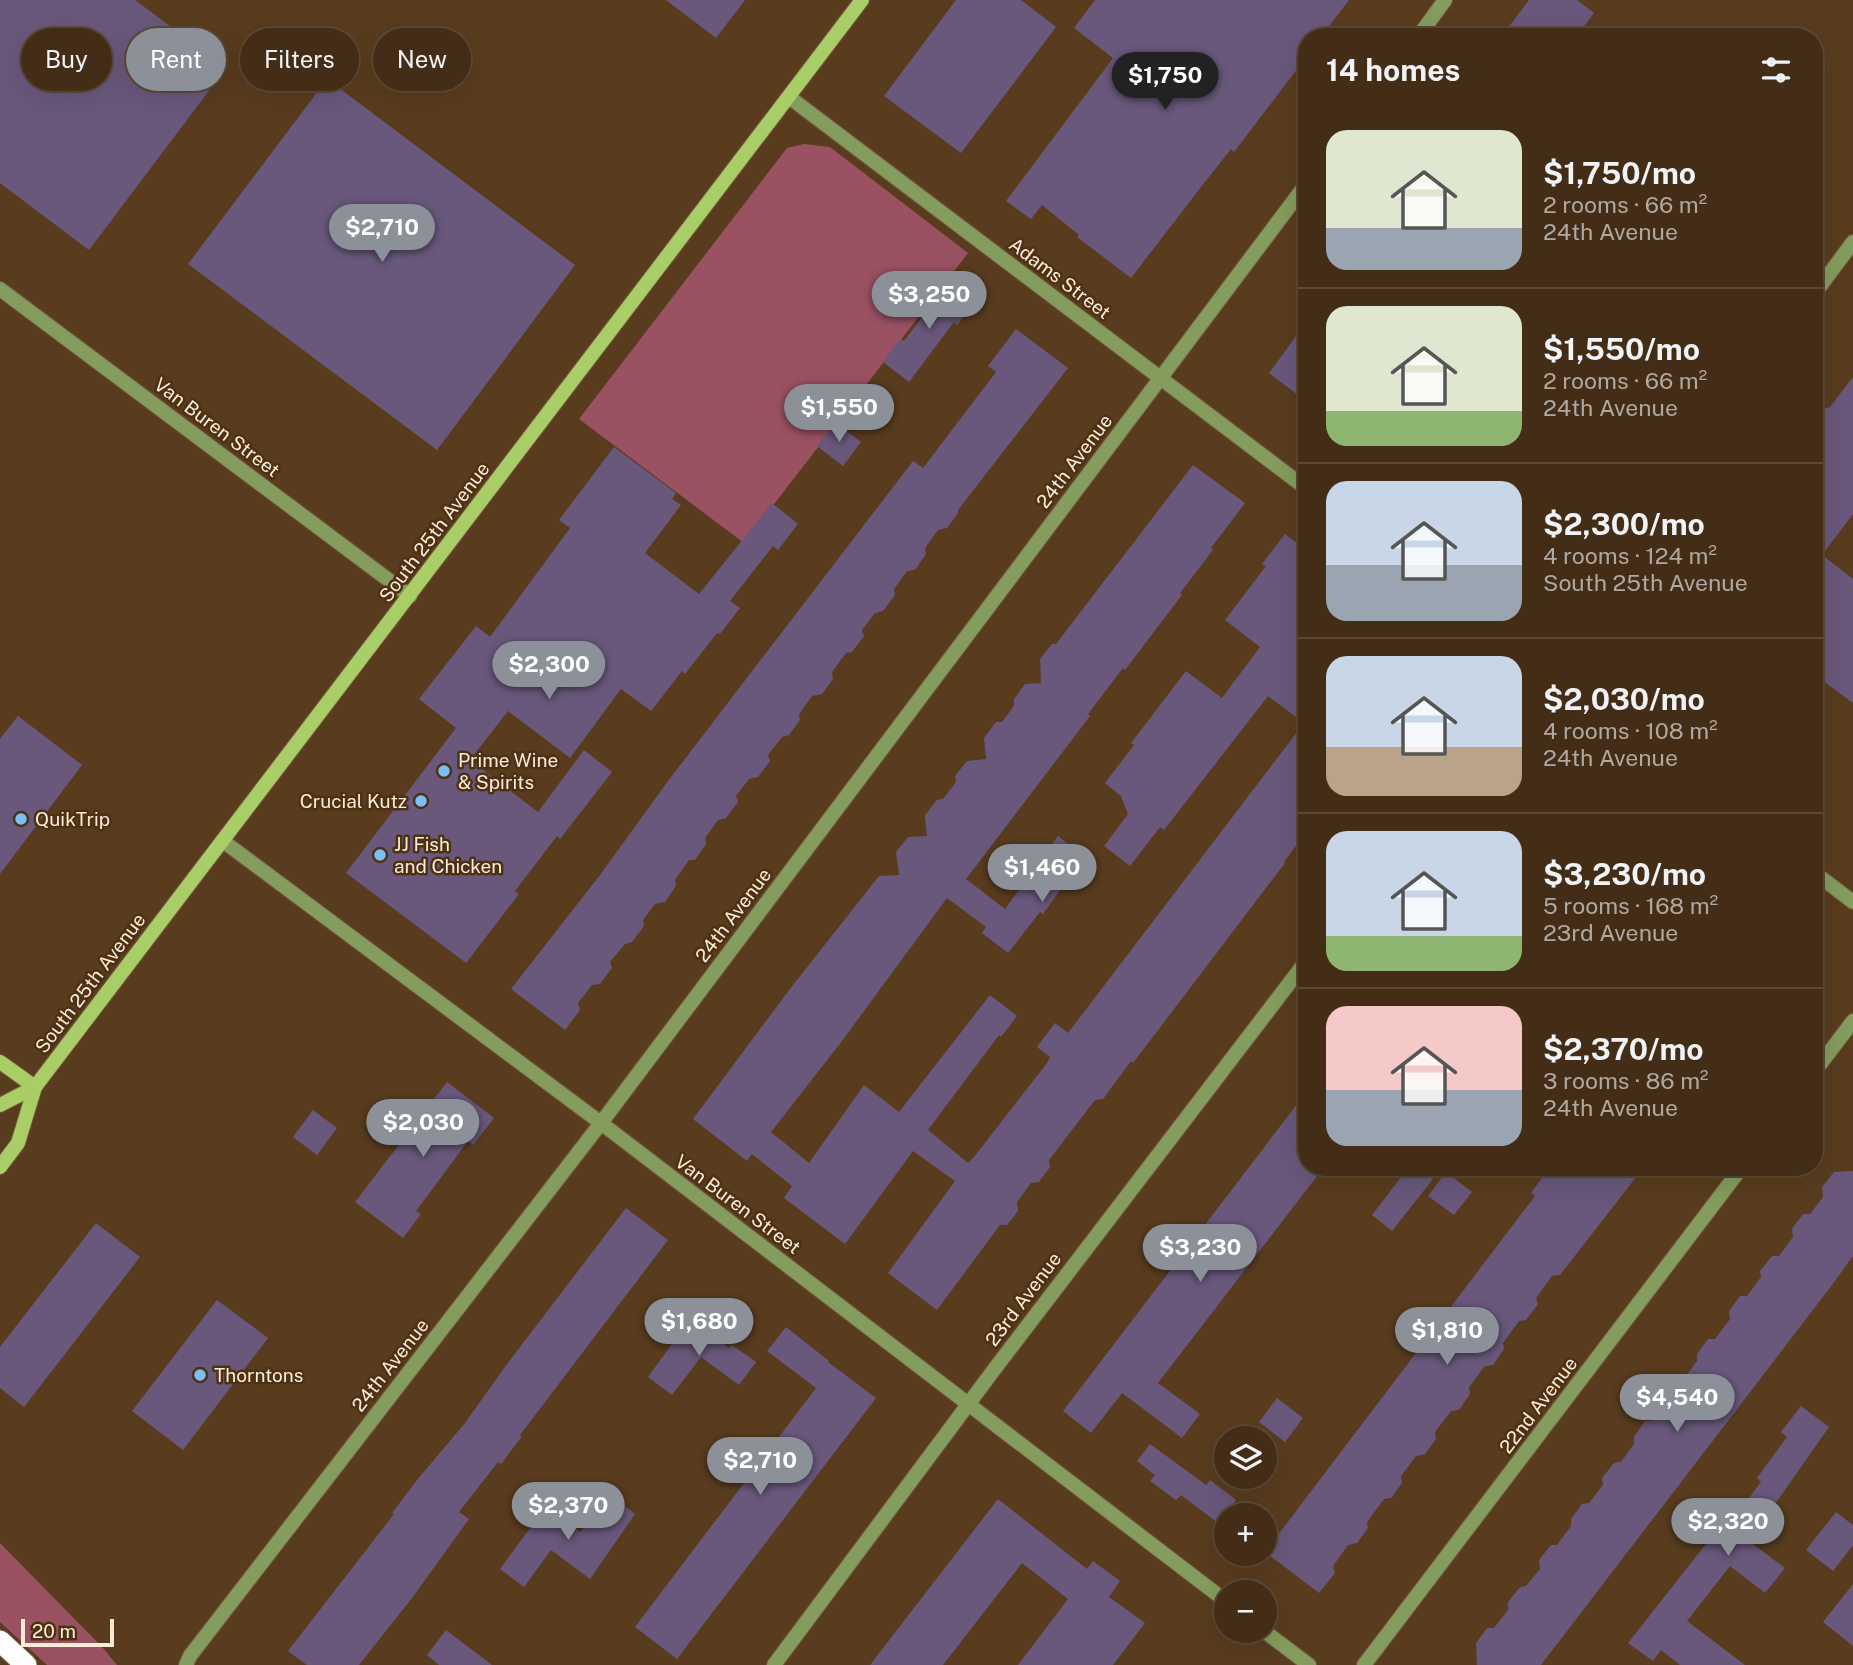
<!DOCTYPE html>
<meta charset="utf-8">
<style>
body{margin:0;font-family:"Public Sans",sans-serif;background:#4d3923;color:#f1f3f6;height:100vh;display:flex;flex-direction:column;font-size:26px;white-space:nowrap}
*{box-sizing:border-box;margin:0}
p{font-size:23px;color:#afa8a1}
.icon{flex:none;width:38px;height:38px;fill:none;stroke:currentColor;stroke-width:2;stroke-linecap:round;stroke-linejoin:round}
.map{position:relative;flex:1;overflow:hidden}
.panel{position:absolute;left:1298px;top:28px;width:525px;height:1148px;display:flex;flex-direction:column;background:#432d16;border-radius:28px;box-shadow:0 7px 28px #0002,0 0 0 2px #5b4935}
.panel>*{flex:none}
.banner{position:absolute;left:21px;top:28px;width:665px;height:63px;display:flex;gap:14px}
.controls{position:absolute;left:1214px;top:1426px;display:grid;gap:14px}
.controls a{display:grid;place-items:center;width:63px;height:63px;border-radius:50%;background:#432d16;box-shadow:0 7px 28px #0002,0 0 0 2px #5b4935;font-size:35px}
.scale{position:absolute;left:21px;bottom:18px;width:93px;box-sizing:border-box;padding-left:7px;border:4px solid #fdebda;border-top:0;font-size:19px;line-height:24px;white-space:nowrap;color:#fdebda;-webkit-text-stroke:5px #4d3113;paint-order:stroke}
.price{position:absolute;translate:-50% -60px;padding:0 16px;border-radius:24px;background:#8c9099;color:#fff;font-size:23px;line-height:46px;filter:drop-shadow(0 2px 4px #0008)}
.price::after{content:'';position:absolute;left:50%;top:42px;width:21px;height:16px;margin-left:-10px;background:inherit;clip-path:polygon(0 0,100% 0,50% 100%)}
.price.on{background:#222;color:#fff}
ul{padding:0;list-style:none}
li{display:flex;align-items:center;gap:21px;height:175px;padding:0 28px}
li+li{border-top:2px solid #5b4935}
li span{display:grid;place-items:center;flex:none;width:196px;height:140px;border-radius:21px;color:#555}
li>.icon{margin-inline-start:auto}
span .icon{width:84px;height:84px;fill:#fffc;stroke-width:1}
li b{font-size:30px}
h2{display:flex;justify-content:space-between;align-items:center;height:84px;padding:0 28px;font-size:30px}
.chip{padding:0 24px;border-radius:32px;background:#432d16;box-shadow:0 7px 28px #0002,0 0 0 2px #5b4935;font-size:24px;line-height:63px}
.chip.on{background:#8c9099;color:#fff}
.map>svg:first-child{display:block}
.green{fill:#9a5162}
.building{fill:#69587c}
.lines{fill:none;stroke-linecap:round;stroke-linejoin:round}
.street-casing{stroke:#73583c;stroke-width:16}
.secondary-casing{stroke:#73583c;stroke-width:16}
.highway-casing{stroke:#73583c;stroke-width:23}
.street{stroke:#849c5d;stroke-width:14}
.secondary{stroke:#a9cd67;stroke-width:14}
.highway{stroke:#fefefe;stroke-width:21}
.poi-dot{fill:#7bbef8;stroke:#4d3113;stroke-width:2.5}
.labels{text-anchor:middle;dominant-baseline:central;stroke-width:5;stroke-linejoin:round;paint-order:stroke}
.street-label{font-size:19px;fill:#fdebda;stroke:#4d3113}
.poi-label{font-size:19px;fill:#fdebda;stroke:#4d3113;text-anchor:start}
</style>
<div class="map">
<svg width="1853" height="1665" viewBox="0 0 1853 1665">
<rect width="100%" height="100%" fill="#593c1e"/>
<g class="green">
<polygon points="804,144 830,147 968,253 744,543 579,419 787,148"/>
<polygon points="0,1543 102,1647 117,1665 47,1665 0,1622"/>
</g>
<g class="building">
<polygon points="0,0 135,0 226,68 89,250 0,183"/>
<polygon points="666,0 745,0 716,38"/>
<polygon points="956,0 1021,0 1056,27 961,153 884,96"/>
<polygon points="1095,0 1349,0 1321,37 1307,37 1307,56 1234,152 1231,149 1201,187 1131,278 1077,237 1079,235 1042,205 1031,219 1006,201 1113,58 1074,28"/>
<polygon points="1529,0 1577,0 1594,13 1576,37 1501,37"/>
<polygon points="327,79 575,265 437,450 188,264"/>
<polygon points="949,281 975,300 957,325 954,322 909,382 883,362 900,339 904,341"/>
<polygon points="1307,321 1307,402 1269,373"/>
<polygon points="1016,329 1068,368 958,510 958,513 947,528 938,530 925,548 926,554 915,570 907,571 894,589 895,595 883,611 875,613 862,630 864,636 852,652 846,653 832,672 833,679 822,694 812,696 799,714 800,720 789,735 782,737 768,755 770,761 758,777 749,779 736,796 738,802 726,818 718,820 705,838 706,844 695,860 689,860 675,880 676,886 665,902 655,904 643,920 644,926 632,942 625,944 610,962 612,968 600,984 592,985 578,1003 580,1010 565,1030 511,989 600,875 668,781 913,461 923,468 996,372 988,366"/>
<polygon points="1853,377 1853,514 1822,555 1853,579 1853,703 1815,675 1815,420 1823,409 1830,407"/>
<polygon points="835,422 861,442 843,466 817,446"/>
<polygon points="614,447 676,493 672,499 681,505 645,553 699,594 772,503 798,524 778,550 773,546 730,601 740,608 720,634 717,633 685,674 682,671 651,711 621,689 570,758 508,711 470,760 538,812 584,750 612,772 560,839 557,836 515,891 519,894 466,963 346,873 456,728 419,699 476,626 490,637 570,528 559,520"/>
<polygon points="1193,465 1245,503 1211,548 1213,550 1180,593 1182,595 1125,670 1123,668 1088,714 1090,716 966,879 1005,909 1058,836 1084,856 1043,914 1040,912 1008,953 982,933 986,927 947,898 842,1041 771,1132 809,1163 864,1085 899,1112 990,995 1017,1016 1001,1037 999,1035 928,1130 968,1163 974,1157 1047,1063 1050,1057 1037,1047 1055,1023 1068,1033 1304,723 1268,696 1164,830 1160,827 1130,866 1104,846 1128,814 1121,796 1105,783 1134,745 1131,743 1186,671 1222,698 1260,647 1225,620 1266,566 1262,564 1285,534 1307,551 1307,831 1284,862 1285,863 1133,1063 1131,1061 1103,1099 1095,1100 1049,1160 1050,1167 1039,1182 1031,1183 1017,1202 1018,1211 1007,1225 1000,1225 937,1310 888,1273 955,1181 913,1151 845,1244 784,1198 792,1186 752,1154 747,1161 693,1119 793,985 879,876 899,875 896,852 908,837 927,836 925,815 937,800 943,799 956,782 955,776 967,761 986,759 984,738 996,722 1002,722 1014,706 1014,699 1025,684 1041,683 1040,659 1052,644 1056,644"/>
<polygon points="18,716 82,765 0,874 0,739"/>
<polygon points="447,1082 494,1118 473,1145 468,1141 416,1211 421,1214 403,1238 355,1202"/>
<polygon points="1307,1091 1307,1167 1324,1167 1158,1383 1200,1414 1182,1438 1122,1393 1091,1433 1063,1411"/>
<polygon points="313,1110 337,1128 317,1155 293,1137"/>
<polygon points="1409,1167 1417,1167 1433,1179 1392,1231 1372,1215"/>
<polygon points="1550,1167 1644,1167 1560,1275 1552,1276 1536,1298 1538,1304 1526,1320 1519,1321 1503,1343 1504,1349 1493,1365 1485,1366 1469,1387 1470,1394 1459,1410 1451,1411 1435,1432 1436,1439 1425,1454 1416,1456 1401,1476 1402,1483 1391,1498 1384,1499 1367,1522 1368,1528 1357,1543 1348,1545 1333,1566 1335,1573 1319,1593 1265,1552 1535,1196 1531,1193"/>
<polygon points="1853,1171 1853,1256 1832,1285 1541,1665 1477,1665 1476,1643 1487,1628 1494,1628 1508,1610 1508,1602 1520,1587 1526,1586 1540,1569 1539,1560 1551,1545 1557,1545 1571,1526 1571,1519 1582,1504 1589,1503 1603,1485 1602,1478 1614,1463 1621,1462 1634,1444 1634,1437 1645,1421 1652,1421 1666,1404 1665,1395 1677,1380 1683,1380 1697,1361 1697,1354 1708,1339 1715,1339 1730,1319 1729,1311 1740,1296 1747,1296 1761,1277 1760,1271 1772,1256 1779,1256 1793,1237 1792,1229 1803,1214 1810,1214 1823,1197 1822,1187 1834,1172"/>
<polygon points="1446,1172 1472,1192 1454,1215 1428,1196"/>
<polygon points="626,1208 668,1240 662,1248 520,1435 522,1436 501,1464 498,1462 459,1512 469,1519 412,1598 359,1665 307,1665 288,1651 394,1514 392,1513 417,1480 465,1423 507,1364"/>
<polygon points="96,1223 140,1257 24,1407 0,1388 0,1347"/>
<polygon points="217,1300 268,1338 183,1450 132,1411"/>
<polygon points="690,1319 729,1348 732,1345 756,1362 739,1385 701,1357 672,1395 648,1377"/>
<polygon points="786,1327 829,1361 828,1362 876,1398 677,1659 635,1627 816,1388 767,1351"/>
<polygon points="1277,1398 1303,1418 1285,1442 1259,1422"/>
<polygon points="1801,1406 1829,1427 1749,1541 1785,1568 1765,1593 1730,1566 1687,1621 1745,1665 1680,1665 1661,1650 1653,1661 1628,1643 1713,1535 1718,1539 1761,1482 1757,1478 1787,1437 1781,1432"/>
<polygon points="1150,1444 1206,1485 1210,1480 1236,1500 1218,1523 1181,1495 1176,1500 1150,1481 1155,1475 1137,1461"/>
<polygon points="611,1495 635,1514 590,1579 551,1550 524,1587 500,1569 546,1506 580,1532 596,1515"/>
<polygon points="998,1499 1087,1569 1093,1561 1120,1581 1109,1597 1145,1623 1113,1665 1018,1665 1068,1599 1022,1563 943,1665 870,1665"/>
<polygon points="1836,1512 1853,1525 1853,1545 1833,1571 1806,1550"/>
<polygon points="1853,1584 1853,1646 1823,1622"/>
<polygon points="446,1630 492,1665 439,1665 427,1655"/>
</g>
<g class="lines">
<g class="street-casing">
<g id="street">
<polyline points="1418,37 1445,0"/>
<polyline points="789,97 1307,489"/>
<polyline points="0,289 410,596"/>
<polyline points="1815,293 1853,242"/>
<polyline points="223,841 601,1123 1227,1602"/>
<polyline points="1815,873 1853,902"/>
<polyline points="1815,1071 1853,1021"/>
<polyline points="1264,1631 1309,1665"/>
<polyline points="186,1665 190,1656 601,1123 1307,183"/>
<polyline points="774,1665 993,1371 1307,960"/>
<polyline points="1364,1665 1742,1167"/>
</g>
</g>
<g class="secondary-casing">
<g id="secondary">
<polyline points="0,1062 35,1087"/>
<polyline points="0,1105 35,1087"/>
<polyline points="0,1167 18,1143 35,1087 862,0"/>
</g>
</g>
<g class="highway-casing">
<polyline id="highway" points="0,1641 26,1665"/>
</g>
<use href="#street" class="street"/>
<use href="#secondary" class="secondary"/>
<use href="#highway" class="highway"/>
</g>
<g class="poi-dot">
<circle cx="444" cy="771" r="7"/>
<circle cx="421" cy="801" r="7"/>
<circle cx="21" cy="819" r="7"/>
<circle cx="380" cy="855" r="7"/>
<circle cx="200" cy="1375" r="7"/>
</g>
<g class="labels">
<g class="street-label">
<text transform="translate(1060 278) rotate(37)">Adams Street</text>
<text transform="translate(217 427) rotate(37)">Van Buren Street</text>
<text transform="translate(1074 461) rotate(-53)">24th Avenue</text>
<text transform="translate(434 532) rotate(-53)">South 25th Avenue</text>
<text transform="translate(733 915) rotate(-53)">24th Avenue</text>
<text transform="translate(90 983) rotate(-53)">South 25th Avenue</text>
<text transform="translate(738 1204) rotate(37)">Van Buren Street</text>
<text transform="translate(1023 1299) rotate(-53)">23rd Avenue</text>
<text transform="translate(390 1365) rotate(-52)">24th Avenue</text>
<text transform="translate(1538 1405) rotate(-53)">22nd Avenue</text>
</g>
<g class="poi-label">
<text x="458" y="760">Prime Wine<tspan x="458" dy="22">&amp; Spirits</tspan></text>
<text x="407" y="801" text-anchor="end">Crucial Kutz</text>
<text x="35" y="819">QuikTrip</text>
<text x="394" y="844">JJ Fish<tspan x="394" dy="22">and Chicken</tspan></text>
<text x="214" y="1375">Thorntons</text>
</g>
</g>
</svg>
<div class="controls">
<a><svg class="icon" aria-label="layers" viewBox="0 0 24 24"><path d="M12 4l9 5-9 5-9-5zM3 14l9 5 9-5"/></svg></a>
<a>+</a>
<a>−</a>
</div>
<div class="scale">20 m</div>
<b class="price on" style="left:1165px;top:112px">$1,750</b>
<b class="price" style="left:382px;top:264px">$2,710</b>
<b class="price" style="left:929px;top:331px">$3,250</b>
<b class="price" style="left:839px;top:444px">$1,550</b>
<b class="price" style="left:549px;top:701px">$2,300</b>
<b class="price" style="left:1042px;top:904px">$1,460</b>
<b class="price" style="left:423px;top:1159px">$2,030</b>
<b class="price" style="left:1200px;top:1284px">$3,230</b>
<b class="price" style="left:699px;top:1358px">$1,680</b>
<b class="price" style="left:1447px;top:1367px">$1,810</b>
<b class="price" style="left:1677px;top:1434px">$4,540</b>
<b class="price" style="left:760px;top:1497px">$2,710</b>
<b class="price" style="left:568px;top:1542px">$2,370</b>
<b class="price" style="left:1728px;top:1558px">$2,320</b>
<div class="banner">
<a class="chip">Buy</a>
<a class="chip on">Rent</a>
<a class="chip">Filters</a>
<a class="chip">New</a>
</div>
<section class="panel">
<h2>14 homes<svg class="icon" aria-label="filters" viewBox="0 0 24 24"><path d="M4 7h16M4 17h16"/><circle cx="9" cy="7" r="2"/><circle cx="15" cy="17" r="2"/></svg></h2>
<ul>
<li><span style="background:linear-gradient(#dfe7d0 70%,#9aa5b1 0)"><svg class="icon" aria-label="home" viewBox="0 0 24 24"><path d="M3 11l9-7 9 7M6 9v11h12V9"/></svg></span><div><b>$1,750/mo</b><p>2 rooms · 66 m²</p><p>24th Avenue</p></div></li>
<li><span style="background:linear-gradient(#dfe7d0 75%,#8fb573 0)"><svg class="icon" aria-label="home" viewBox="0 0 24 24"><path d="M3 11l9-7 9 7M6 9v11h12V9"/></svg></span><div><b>$1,550/mo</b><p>2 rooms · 66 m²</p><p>24th Avenue</p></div></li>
<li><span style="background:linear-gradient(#c9d6e8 60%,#9aa5b1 0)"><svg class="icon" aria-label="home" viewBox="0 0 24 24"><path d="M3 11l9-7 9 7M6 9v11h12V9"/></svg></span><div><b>$2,300/mo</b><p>4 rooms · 124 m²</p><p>South 25th Avenue</p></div></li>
<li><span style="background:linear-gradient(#c9d6e8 65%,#b9a48a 0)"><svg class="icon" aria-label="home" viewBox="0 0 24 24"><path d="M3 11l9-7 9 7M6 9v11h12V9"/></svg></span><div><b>$2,030/mo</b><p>4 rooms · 108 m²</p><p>24th Avenue</p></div></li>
<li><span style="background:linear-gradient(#c9d6e8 75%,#8fb573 0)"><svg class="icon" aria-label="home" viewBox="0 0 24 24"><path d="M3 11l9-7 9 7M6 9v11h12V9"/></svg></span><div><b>$3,230/mo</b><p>5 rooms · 168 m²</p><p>23rd Avenue</p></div></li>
<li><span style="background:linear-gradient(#f6c9c9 60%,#9aa5b1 0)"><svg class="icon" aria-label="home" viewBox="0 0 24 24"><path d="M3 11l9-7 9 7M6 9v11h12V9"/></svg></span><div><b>$2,370/mo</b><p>3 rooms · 86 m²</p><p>24th Avenue</p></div></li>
</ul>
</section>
</div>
